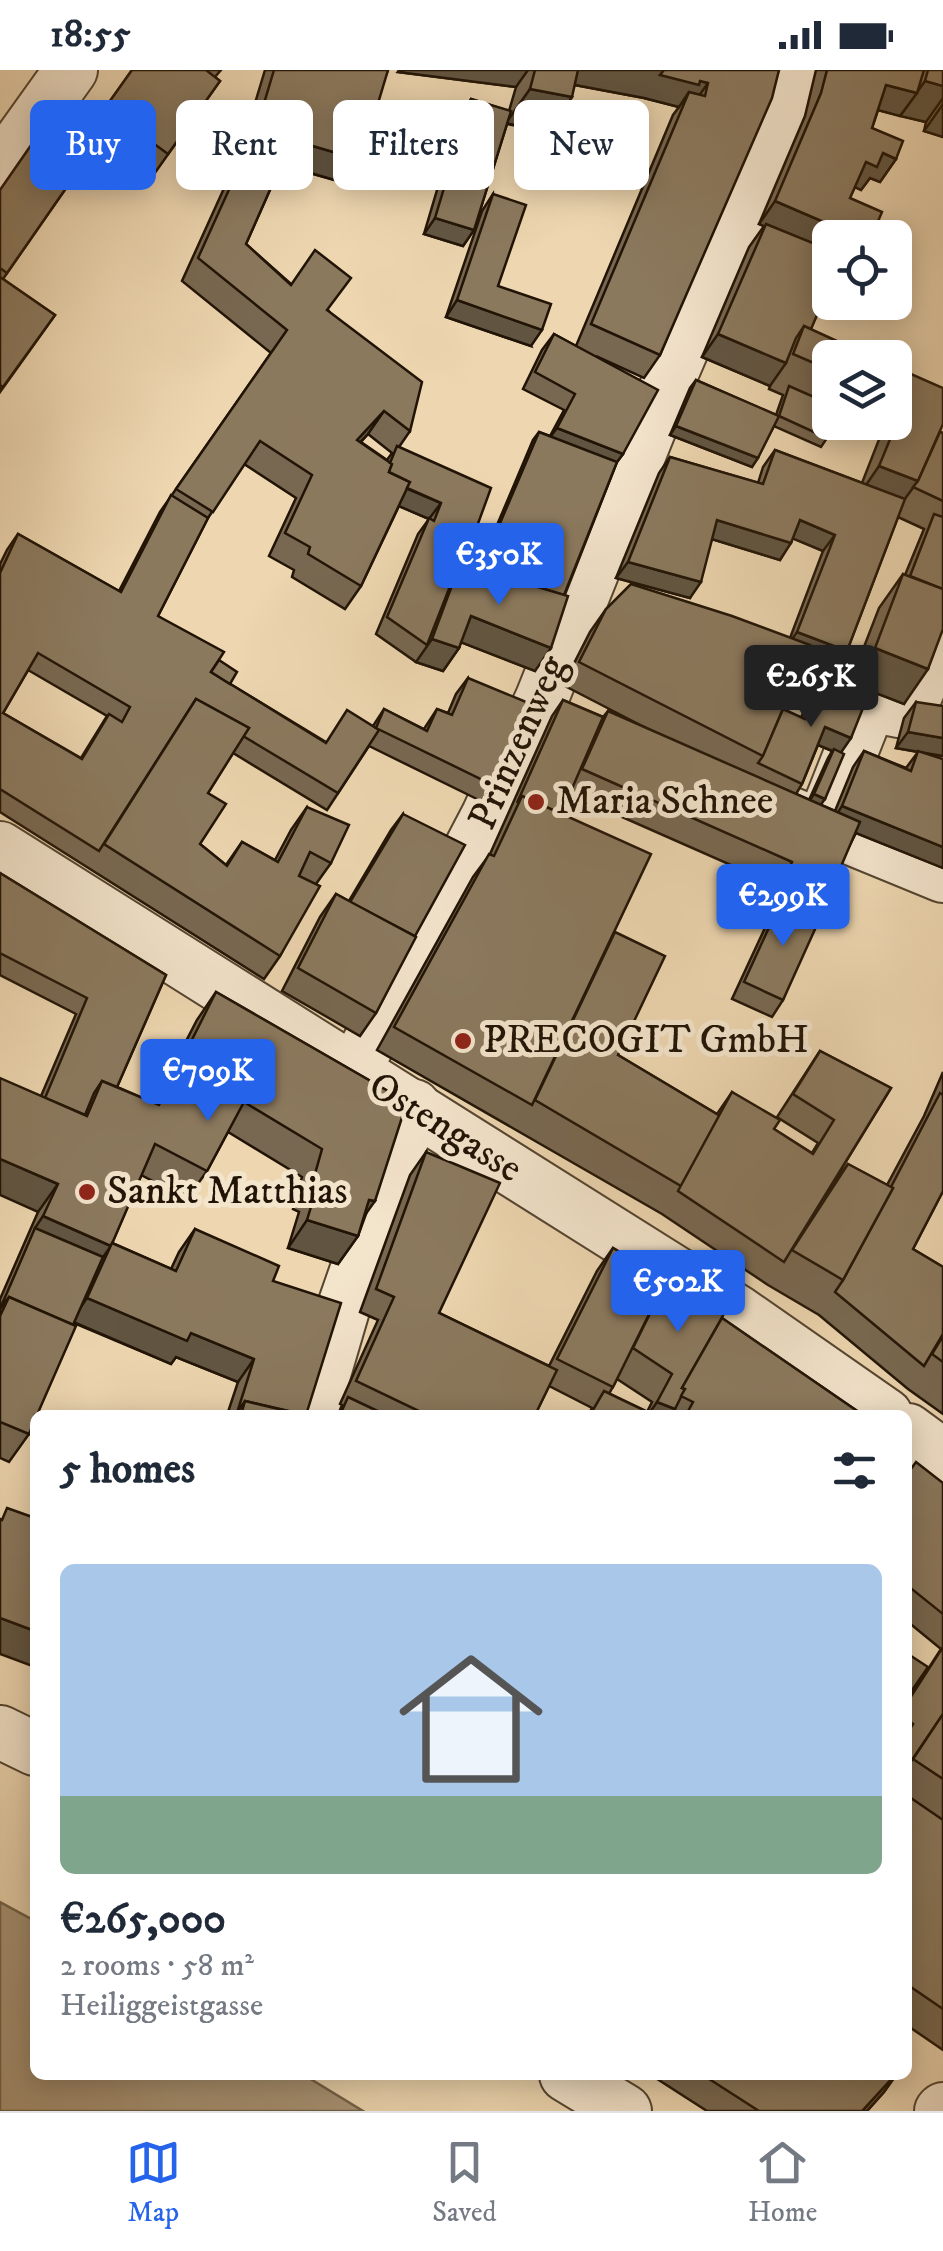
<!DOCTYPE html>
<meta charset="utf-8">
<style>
body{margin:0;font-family:"IM FELL DW Pica",serif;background:#f2f2f3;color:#1f2937;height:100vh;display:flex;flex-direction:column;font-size:38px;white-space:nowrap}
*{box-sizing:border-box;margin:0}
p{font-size:32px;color:#747a83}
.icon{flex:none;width:55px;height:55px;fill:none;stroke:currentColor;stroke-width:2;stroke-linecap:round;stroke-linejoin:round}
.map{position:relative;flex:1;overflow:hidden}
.panel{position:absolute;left:30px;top:1340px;width:882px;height:670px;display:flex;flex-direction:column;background:#fff;border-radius:15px;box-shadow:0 5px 25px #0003}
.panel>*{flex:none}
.hud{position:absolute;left:30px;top:30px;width:885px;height:90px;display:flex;gap:20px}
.buttons{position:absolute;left:812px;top:150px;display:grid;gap:20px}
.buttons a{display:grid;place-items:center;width:100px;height:100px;border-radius:15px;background:#fff;box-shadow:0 5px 25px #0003;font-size:50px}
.price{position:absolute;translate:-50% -85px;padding:0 22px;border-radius:10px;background:#2563eb;color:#fff;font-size:32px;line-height:65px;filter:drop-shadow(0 2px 5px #0008)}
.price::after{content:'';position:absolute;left:50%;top:60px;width:30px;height:22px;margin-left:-15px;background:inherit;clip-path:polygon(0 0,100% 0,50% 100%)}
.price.selected{background:#222;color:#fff}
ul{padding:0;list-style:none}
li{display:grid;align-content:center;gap:20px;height:530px;padding:0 30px}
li+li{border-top:2px solid #e0e1e3}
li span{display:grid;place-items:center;height:310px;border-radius:15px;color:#555}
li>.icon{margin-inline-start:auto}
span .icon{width:180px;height:180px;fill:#fffc;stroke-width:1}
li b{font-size:42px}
h2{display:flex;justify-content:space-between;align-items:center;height:120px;padding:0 30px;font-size:42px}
.chip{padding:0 35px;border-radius:15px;background:#fff;box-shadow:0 5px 25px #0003;font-size:35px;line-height:90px}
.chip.selected{background:#2563eb;color:#fff}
.status{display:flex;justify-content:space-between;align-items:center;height:70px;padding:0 50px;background:#fff;direction:ltr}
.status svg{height:28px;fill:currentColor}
.tab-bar{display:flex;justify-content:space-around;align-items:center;height:140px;border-top:2px solid #e0e1e3;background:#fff;font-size:28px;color:#747a83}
.tab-bar a{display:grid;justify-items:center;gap:5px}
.tab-bar .selected{color:#2563eb}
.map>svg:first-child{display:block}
.water{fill:#a89476;stroke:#726149;stroke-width:2.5}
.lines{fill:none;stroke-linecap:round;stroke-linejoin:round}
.minor-casing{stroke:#544430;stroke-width:56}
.minor{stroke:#f3e4cc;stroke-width:52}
.wall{fill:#786851;stroke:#211406;stroke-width:2.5;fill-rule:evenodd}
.shaded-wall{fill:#615542;stroke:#211406;stroke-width:2.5}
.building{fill:#8b795e;stroke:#211406;stroke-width:2.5;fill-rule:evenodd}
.poi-dot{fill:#8f2418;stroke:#f3e4cc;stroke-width:4}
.labels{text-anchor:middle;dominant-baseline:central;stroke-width:10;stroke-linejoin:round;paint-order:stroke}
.street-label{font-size:40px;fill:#211406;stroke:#f3e4cc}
.poi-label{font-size:40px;fill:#211406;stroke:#f3e4cc;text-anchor:start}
</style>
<div class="status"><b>18:55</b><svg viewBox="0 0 49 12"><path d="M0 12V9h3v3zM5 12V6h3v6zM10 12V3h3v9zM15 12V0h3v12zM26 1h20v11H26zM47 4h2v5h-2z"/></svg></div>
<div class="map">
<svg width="943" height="2041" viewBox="0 0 943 2041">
<rect width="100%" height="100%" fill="#edd6b0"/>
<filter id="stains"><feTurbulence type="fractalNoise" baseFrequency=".002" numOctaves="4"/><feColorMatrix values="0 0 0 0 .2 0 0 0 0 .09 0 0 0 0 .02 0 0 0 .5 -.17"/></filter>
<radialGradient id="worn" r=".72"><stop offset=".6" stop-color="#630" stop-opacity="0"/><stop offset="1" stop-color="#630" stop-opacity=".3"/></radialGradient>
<polygon class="water" points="0,1832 35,1851 35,2005 304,2005 363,2041 0,2041"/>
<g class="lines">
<g class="minor-casing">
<g id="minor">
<polyline points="0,99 71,0"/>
<polyline points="787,742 943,806"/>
<polyline points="821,758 867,642 874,636 899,641 911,637 943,559"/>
<polyline points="0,778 738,1242 886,1345"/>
<polyline points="354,1001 488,745 542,628 671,305 781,48 793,0"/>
<polyline points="312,1345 344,1236 414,1036"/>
<polyline points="908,1360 943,1386"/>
<polyline points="0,1662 35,1679"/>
<polyline points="566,2005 625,2041"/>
<polyline points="941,2041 943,2039"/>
</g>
</g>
<use href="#minor" class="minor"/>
</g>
<g class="wall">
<polygon points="132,0 221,0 215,7 220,11 152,107 89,61"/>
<path d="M265,0h123l-43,113 -64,-18 -35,79 45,40 37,26 82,121 -11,16 73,93 -12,17 -6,-2 -6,13 8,3 4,-7 18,6 55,-130 6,-8 11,4 14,-26 -41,-21 19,-39 12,-16 22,12 97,-231 6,-8 -35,-9 -69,-13 -27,47 -41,-8 -33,106 -11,16 -39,-12 35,-118 12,-17 38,12 7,-24 -118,-15 1,-2h380l-119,285 -16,23 -46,-21 25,97 -6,8 -82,209 -74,-29 -2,6 -16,23 -27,-9 -40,-28 42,-100 11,-15 -30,-13 -38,80 -16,23 -53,-32 2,-7 -25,-14 27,-58 -52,-34 -36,54 -50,98 61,44 11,24 96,58 47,-16 11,-17 40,20 13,-20 11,4 8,-19 12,-16 25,107 -12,16 -112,-55 -42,64 -94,-57 -25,40 -8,51 26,21 16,-23 33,18 16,-30 16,-23 24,56 -15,21 -36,72 -16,23 -264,-167v-248l7,-14 11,-16 101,57 41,-79 111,-159 -89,-72 58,-128zM368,364l24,19 -5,7 -26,-18zM28,600l79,46 -26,42 -78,-45z"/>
<polygon points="816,0 943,0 943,67 924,61 926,52 878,40 872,58 896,89 880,112 870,108 861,120 855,117 830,168 811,259 830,288 830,352 827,368 821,377 774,356 752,397 670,365 690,318 696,310 776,345 783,325 769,319 770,316 702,287 749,177 764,156 759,154 805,46"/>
<polygon points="80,98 3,209 55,245 0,322 0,120"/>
<polygon points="493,124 498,216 531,276 446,247 482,141"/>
<path d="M895,297l45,65 3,1v196l-39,75 -54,-21 29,-75 24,-34 2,1 19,-46 -26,-12 -51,134 -12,17 -30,-12 -22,53 18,9 9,-22 11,-16 20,73 -20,52 14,6 18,-44 11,-16 42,17 12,-16 -22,-4 8,-30 12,-16 27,54 -18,-3 18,115 -87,-35 -41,80 -32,87 -11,17 -40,-18 39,-84 10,-14 -10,-5 5,-11 -206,-91 -9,20 52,121 5,120 99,59 15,-22 42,37 38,24 6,-10 -41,-26 43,-66 71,37 -68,111 25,-35 39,21 37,-69 19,-44v119l-30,58 30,18v147l-35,-25 -89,-74 -51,-30 -106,-71 -285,-164 96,-173 17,-23 62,-138 11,-16 40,17 5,-6 38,17 -83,-43 27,-53 16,-23 184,29 33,-87 -30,-13 -13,22 -68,-21 -22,59 -74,-20 43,-105 11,-16 88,26 5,-16 12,-17 87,33 18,-46 -34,-15h49zM818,675l14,6 -4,7 -19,42 -13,-6 6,-10z"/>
<polygon points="403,744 415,866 376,943 360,966 282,921 320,847 336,824 349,831 391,760"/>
<polygon points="0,803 166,905 117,1017 154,1033 197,950 216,922 407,1032 358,1166 338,1194 288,1178 299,1142 293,1139 302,1107 228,1062 207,1101 187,1129 141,1105 112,1173 171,1199 179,1182 195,1159 273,1211 306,1345 227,1345 238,1312 176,1287 171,1294 74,1253 29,1364 9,1392 0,1388 0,1229 38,1142 41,1026 76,944 0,905"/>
<path d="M426,1082l13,161 110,53 48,-95 16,-23 53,32 3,-5 53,43 141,97h-275l4,-7 -43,-22 -14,29h-197l4,-10 -2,-1 38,-84 -18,-8 50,-137zM617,1309l35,23 -5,10 -38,-18z"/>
<polygon points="908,1403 943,1413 943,1980 908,1956 908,1630 941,1579 908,1552"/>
<polygon points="651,2005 896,2005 884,2022 867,2041 707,2041"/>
</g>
<g class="shaded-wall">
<polygon points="400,0 528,0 516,17 398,2"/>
<polygon points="567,0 664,0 708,13 692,36 683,34 689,22 679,37 644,28 559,12"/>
<polygon points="925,11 943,16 943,28 926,52 900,46"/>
<polygon points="886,15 917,23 900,46 870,38"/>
<polygon points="530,19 572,27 548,62 506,53"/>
<polygon points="943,34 943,67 924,61"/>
<polygon points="292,70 361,90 345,113 276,93"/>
<polygon points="883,83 896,89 880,112 870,108 861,120 850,115 866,92"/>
<polygon points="775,131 861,168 830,168 830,184 759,154"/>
<polygon points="435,148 474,160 463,176 424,164"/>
<polygon points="457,230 542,260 531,276 446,247"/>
<polygon points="718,264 786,293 770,316 702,287"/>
<polygon points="384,341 368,364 340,393 357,370"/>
<polygon points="676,356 758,388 752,397 670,365"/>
<polygon points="557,358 623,384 611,400 545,374"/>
<polygon points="879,396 918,411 893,445 855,431"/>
<polygon points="384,409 441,433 429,449 373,425"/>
<polygon points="717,450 791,473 780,490 705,467"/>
<polygon points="800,450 835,465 823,481 789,467"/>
<polygon points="462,467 472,470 460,487 451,484"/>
<polygon points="628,492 701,512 690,528 616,508"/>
<polygon points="471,546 551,578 535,601 455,570"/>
<polygon points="797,562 847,581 835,598 785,579"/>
<polygon points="432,569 459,578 443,601 416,592"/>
<polygon points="875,578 928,599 904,634 850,613"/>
<polygon points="825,657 851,668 840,684 813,673"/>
<polygon points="908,662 943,668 943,686 896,678"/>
<polygon points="814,724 825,729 819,737 808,733"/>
<polygon points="842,736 943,777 943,798 831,753"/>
<polygon points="787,803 830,822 814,845 771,826"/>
<polygon points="0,1089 58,1114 38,1142 0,1125"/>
<polygon points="369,1130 375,1131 355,1159"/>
<polygon points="43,1146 111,1176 91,1204 35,1158"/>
<polygon points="307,1150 358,1166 338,1194 288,1178"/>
<polygon points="87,1228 191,1263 254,1289 238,1312 176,1287 171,1294 71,1251"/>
<polygon points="657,1332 675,1339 671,1345 648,1345"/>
<polygon points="0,1548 35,1561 35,1597 0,1584"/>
<polygon points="895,2005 896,2005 884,2022 867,2041 862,2041"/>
</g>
<g class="building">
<polygon points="132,0 206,0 220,11 168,84 105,38"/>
<polygon points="274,0 388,0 361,90 292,70 246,174 291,215 315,180 351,208 327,240 422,312 410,361 384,341 357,370 392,394 389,402 410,412 361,516 308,484 310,477 285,463 312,405 260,371 213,442 176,419 287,260 198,188 256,60"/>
<polygon points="535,0 578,0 572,27 530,19"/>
<polygon points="664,0 779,0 772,28 660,285 591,254 689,22 705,26 708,13 700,11 699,15 660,5"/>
<polygon points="827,0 924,0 917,23 886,15 872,58 903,71 896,89 883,83 877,97 866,92 850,128 882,142 871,168 861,168 775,131 821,23"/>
<polygon points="928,0 943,0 943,16 925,11"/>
<polygon points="471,29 511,41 474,160 435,148"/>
<polygon points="36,68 80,98 7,203 0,198 0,120"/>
<polygon points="493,124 526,135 498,216 551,234 542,260 457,230"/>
<polygon points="766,154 830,180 830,215 811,259 804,256 796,268 786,293 718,264"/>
<polygon points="0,207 55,245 3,317 0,315"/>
<polygon points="804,256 874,288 830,288 830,300 793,284"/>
<polygon points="554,264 658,320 623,384 557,358 575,324 535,302"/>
<polygon points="895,297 943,318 943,354 918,411 879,396 905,333 895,328"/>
<polygon points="696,310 779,346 758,388 676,356"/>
<polygon points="789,316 830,334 830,352 834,352 827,368 779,346"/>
<polygon points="539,362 617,392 564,525 480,500"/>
<polygon points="940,362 943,363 943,431 913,417 918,411"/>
<polygon points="397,376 491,418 472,470 462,467 448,498 456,501 427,575 387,547 429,448 434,451 441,433 407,418 410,412 389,402 392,394 390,393"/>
<polygon points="775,380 905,429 847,581 797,562 835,465 800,450 791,473 717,450 701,512 628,492 670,387 763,414"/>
<path d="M171,425l37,23 -50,98 66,36 -13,20 115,71 21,-33 32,20 -41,63 -95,-57 6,-8 -53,-29 -97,152 -99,-62v-216l18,-39 103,58zM38,583l92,54 -8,15 -13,-8 -27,45 -79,-46z"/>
<polygon points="934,444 943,447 943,519 910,506"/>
<polygon points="460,494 568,526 551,578 471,546 459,578 432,569"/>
<polygon points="903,504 943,519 943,559 928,599 875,578"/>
<polygon points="631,514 732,546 810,575 763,686 579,592 606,539"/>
<polygon points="219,590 237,602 230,614 211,602"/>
<polygon points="468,608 531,634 493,715 376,658 384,639 427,661 437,639 452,645"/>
<polygon points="821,610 867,628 851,668 825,657 802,714 758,693 763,686 783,639 805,649"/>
<polygon points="196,629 249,658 208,723 226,734 200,774 227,796 242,772 278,792 307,737 349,755 331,793 310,782 299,806 320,816 280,886 104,774"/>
<polygon points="563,630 603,647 561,744 522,726 517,733"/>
<polygon points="916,632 943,636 943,668 908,662"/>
<polygon points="608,641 860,752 830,822 787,803 792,792 582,699"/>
<polygon points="834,679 844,684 825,729 814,724"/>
<polygon points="864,681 911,701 918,681 943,689 943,777 842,736"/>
<polygon points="522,726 651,784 532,1035 394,957 489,784 494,786"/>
<polygon points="403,744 465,775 415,866 350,832"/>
<polygon points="0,803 166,905 117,1017 102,1011 94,1023 85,1045 45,1028 87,928 0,883"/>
<polygon points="336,824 416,867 376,943 298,898"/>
<polygon points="782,829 821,846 783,930 744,912"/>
<polygon points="615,862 665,886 618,985 720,1046 681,1116 535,1030"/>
<polygon points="216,922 407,1032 375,1131 369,1130 358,1166 307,1150 318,1114 313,1111 322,1079 244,1032 207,1101 155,1074 111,1176 43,1146 58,1114 0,1089 0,1008 87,1046 102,1011 159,1035"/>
<polygon points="820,981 891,1018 784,1192 678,1121 732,1022 780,1050 774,1059 813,1084 834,1050 793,1024"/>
<polygon points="940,1023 943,1025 943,1121 913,1179 943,1197 943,1264 924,1296 835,1222 843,1210 893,1118 891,1117"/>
<polygon points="426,1082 500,1113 439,1243 557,1300 535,1345 419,1345 421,1342 356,1311 394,1227 376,1219"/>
<polygon points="848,1094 893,1118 843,1210 792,1180"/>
<polygon points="35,1158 103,1187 73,1255 9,1227 0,1239"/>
<polygon points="195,1159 279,1196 273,1211 341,1233 306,1345 245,1331 237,1343 254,1289 191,1263 187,1271 87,1228 112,1173 176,1201"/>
<polygon points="613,1178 666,1210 613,1317 557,1289"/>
<polygon points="669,1205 725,1242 682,1318 685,1319 675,1339 657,1332 672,1304 633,1278"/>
<polygon points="9,1227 76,1256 37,1345 35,1345 35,1350 29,1364 0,1352 0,1246"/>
<polygon points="722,1248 863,1345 686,1345 693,1332 681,1326 685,1319 682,1318"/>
<polygon points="943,1266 943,1292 932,1284"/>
<polygon points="604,1321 654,1345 590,1345"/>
<polygon points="348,1327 386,1345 340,1345"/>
<polygon points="245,1331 304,1345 241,1345"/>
<polygon points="916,1392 943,1413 943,1544 908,1516 908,1403"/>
<polygon points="7,1438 35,1448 35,1561 0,1548 0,1449 2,1450"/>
<polygon points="943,1577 943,1644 908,1696 908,1662 913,1654 908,1650 908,1631"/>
<polygon points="908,1584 928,1597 908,1626"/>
<polygon points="943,1644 943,1709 913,1689"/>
<polygon points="908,1726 943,1750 943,1939 908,1915"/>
<polygon points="703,2005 895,2005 862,2041 759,2041"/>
</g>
<g class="poi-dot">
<circle cx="536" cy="732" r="10"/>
<circle cx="463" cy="971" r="10"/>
<circle cx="87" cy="1122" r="10"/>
</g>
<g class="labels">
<g class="street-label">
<text transform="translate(519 673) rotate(-66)">Prinzenweg</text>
<text transform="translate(445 1058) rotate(32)">Ostengasse</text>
</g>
<g class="poi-label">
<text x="556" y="732">Maria Schnee</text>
<text x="483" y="971">PRECOGIT GmbH</text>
<text x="107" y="1122">Sankt Matthias</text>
</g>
</g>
<rect width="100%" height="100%" filter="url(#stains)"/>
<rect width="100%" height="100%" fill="url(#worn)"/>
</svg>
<div class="buttons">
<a><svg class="icon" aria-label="locate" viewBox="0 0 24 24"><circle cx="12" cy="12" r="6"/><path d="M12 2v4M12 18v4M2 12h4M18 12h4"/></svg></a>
<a><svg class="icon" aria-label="layers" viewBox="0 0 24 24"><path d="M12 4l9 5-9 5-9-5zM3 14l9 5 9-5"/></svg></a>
</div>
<b class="price" style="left:499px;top:538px">€350K</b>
<b class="price selected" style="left:811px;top:660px">€265K</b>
<b class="price" style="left:783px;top:879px">€299K</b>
<b class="price" style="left:208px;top:1054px">€709K</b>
<b class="price" style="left:678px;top:1265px">€502K</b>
<div class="hud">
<a class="chip selected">Buy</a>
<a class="chip">Rent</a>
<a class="chip">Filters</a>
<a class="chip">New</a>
</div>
<section class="panel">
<h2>5 homes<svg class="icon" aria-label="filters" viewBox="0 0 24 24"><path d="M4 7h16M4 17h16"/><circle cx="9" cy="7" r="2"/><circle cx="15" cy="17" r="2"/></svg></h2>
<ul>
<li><span style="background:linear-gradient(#a9c7e8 75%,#7fa58c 0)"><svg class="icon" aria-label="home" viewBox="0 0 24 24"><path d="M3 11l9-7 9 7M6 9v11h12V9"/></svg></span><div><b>€265,000</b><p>2 rooms · 58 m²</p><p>Heiliggeistgasse</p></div></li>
</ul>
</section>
</div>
<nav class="tab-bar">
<a class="selected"><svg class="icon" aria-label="map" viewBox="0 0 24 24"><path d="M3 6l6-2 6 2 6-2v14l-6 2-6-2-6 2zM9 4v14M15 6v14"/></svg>Map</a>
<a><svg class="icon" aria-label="saved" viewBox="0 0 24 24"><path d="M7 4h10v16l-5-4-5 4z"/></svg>Saved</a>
<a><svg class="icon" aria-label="home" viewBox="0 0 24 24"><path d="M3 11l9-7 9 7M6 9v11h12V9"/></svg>Home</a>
</nav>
